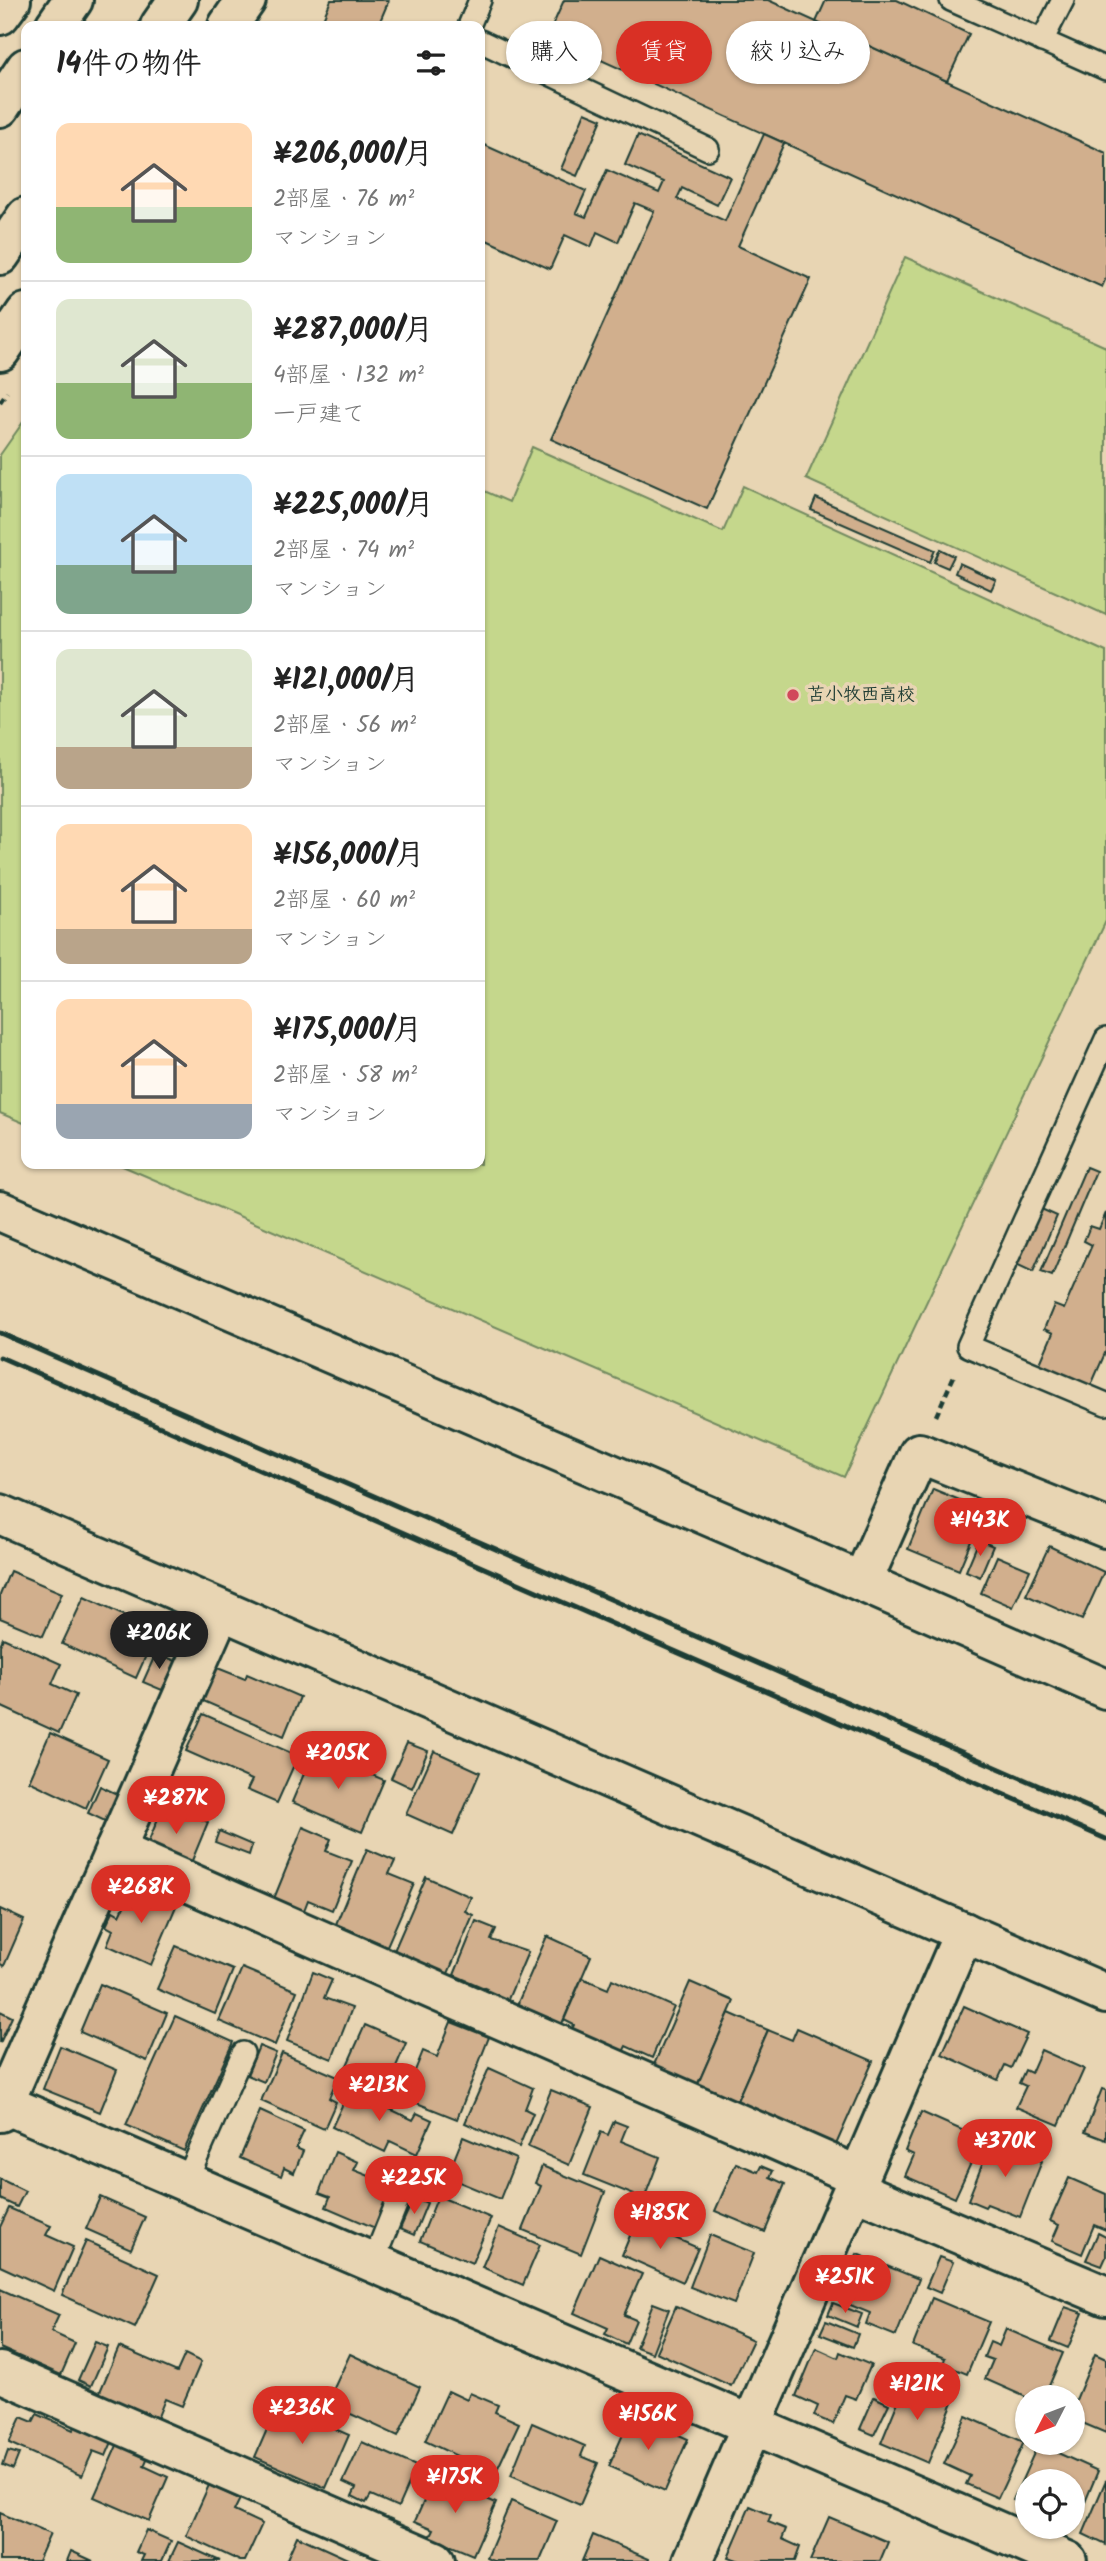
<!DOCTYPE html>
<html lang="ja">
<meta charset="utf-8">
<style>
body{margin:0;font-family:Kalam,"Klee One",sans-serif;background:#f6f6f6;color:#222;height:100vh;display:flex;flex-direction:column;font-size:26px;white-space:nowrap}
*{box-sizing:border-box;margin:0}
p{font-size:23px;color:#767676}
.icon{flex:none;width:38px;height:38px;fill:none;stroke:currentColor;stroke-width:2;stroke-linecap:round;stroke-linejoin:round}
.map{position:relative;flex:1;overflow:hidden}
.sheet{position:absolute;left:21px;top:21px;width:464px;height:1148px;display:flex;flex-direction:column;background:#fff;border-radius:14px;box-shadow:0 2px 5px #0004}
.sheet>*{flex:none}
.banner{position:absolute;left:506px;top:21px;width:495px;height:63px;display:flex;gap:14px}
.needle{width:46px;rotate:228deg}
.controls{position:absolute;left:1015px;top:2385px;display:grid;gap:14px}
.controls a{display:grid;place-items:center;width:70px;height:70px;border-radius:50%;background:#fff;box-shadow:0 2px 5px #0004;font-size:35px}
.price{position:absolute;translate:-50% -60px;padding:0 16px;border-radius:24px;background:#d93025;color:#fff;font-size:23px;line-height:46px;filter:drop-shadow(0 2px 4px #0008)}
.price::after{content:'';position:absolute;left:50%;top:42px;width:21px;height:16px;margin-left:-10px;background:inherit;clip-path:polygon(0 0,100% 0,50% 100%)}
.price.active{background:#222;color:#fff}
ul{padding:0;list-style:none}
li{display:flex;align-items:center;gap:21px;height:175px;padding:0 35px}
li+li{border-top:2px solid #e0e0e0}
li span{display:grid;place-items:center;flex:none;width:196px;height:140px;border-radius:14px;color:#555}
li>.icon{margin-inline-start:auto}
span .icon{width:84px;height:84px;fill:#fffc;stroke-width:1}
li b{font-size:30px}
h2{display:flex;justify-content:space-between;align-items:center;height:84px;padding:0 35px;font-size:30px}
.chip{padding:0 24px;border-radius:32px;background:#fff;box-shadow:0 2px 5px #0004;font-size:24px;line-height:63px}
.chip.active{background:#d93025;color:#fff}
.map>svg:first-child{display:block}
.green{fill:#c5d78c;stroke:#728a60;stroke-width:2}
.building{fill:#d1af8d;stroke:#1f3d34;stroke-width:2}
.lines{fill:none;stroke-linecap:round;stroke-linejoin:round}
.service-casing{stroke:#1f3d34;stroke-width:26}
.minor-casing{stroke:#1f3d34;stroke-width:44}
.tertiary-casing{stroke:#1f3d34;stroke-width:44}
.path{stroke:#1f3d34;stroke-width:4.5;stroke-dasharray:7 5;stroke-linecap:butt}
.service{stroke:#e8d5b3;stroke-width:21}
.minor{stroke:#e8d5b3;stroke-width:38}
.tertiary{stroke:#e8d5b3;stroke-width:38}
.rail{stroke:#1f3d34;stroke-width:5}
.poi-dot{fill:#d1495b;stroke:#e8d5b3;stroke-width:2.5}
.labels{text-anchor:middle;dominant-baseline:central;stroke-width:7;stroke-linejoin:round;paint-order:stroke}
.poi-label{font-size:18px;font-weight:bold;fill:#1f3d34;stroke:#e8d5b3;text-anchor:start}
</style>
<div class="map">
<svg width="1106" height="2561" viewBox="0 0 1106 2561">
<rect width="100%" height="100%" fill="#e8d5b3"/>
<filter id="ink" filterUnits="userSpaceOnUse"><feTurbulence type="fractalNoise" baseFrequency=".0143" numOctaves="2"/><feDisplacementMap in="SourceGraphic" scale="14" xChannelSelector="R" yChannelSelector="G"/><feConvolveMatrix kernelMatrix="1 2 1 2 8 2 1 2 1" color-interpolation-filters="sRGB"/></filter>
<g filter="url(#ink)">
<g class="green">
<polygon points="905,257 1106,347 1106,615 806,479"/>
<polygon points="26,418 26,1124 0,1113 0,455"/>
<polygon points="532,447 723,532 743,486 1106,652 1106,921 844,1477 118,1164 480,1164 480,489 509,502"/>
</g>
<g class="building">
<polygon points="331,0 389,0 378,26 320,26"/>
<polygon points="564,0 768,0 1106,153 1106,278 1102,287 548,36"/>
<polygon points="826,0 897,0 969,34 947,81 816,22"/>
<polygon points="585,112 602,119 577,176 561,169"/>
<polygon points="764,134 784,143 738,246 811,279 707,509 551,439 654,211 635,203 618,242 597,232 591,247 565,235 550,269 480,237 480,143 586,191 576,213 586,217 607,170 659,193 664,182 625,165 638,135 730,177 717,205 682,188 677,199 725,221"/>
<polygon points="816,498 935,550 930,562 811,510"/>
<polygon points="940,549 954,556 948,568 934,562"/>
<polygon points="959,563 996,580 991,590 955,573"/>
<polygon points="1086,1167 1096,1171 1052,1276 1041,1272"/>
<polygon points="1039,1208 1057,1216 1033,1272 1016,1264"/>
<polygon points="1106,1213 1106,1351 1089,1390 1038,1368 1053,1333 1044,1329 1054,1305 1064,1309 1092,1245 1084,1241 1090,1226 1099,1229"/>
<polygon points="933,1489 984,1510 959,1570 908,1549"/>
<polygon points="979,1540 993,1546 980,1577 966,1571"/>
<polygon points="1049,1546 1104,1572 1082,1620 1026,1595"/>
<polygon points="997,1556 1030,1570 1013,1607 981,1593"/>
<polygon points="10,1571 62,1593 43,1636 0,1618 0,1595"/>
<polygon points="84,1597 157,1631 136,1678 62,1644"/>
<polygon points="3,1638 61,1664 52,1684 76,1695 59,1733 0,1706 0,1645"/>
<polygon points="156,1653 176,1661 162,1690 143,1682"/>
<polygon points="215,1667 245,1679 247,1674 300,1697 284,1736 201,1700"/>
<polygon points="203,1714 298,1756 277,1803 247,1790 252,1780 186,1751"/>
<polygon points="50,1733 108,1759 86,1808 29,1781"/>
<polygon points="407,1743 428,1751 412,1788 391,1778"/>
<polygon points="314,1750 384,1780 362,1832 292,1802"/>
<polygon points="434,1751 480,1772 453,1835 406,1814"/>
<polygon points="100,1786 119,1795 107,1822 88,1813"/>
<polygon points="164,1804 208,1822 189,1868 145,1850"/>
<polygon points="303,1827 331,1839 326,1851 352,1861 332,1910 308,1900 303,1913 273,1901"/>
<polygon points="219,1831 252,1845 249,1855 215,1842"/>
<polygon points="367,1849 395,1861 389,1874 414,1884 387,1946 336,1924"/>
<polygon points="426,1877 471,1897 465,1911 473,1915 447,1976 393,1953"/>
<polygon points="134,1885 177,1904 151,1965 107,1945 113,1930 106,1926 113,1911 120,1915"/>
<polygon points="0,1909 24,1920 4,1966 0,1964"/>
<polygon points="476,1921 496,1929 491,1940 528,1952 506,2004 485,1995 487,1989 454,1975"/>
<polygon points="547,1936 591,1956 561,2026 516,2007"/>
<polygon points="176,1946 233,1970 215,2014 157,1989"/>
<polygon points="242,1968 297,1991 275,2045 219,2021"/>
<polygon points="313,1972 332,1980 324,1998 352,2008 332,2059 287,2041"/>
<polygon points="582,1978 608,1989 612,1979 674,2007 652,2058 626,2046 622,2054 571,2031 574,2025 564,2020"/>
<polygon points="690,1982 734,2001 697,2086 653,2067"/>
<polygon points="100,1984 167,2013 147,2061 80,2032"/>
<polygon points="964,2006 1027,2034 1011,2068 1005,2065 998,2080 942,2054"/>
<polygon points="0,2011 12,2017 0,2043"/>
<polygon points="729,2013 768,2030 736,2103 697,2086"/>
<polygon points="175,2016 233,2042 184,2151 126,2125"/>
<polygon points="451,2022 489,2037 457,2119 404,2098 423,2051 437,2057"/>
<polygon points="365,2025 406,2043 386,2090 344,2072"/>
<polygon points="797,2028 873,2061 835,2147 736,2103 768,2030 792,2040"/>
<polygon points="60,2046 117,2070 100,2112 43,2089"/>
<polygon points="259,2046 276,2053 264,2082 247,2075"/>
<polygon points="1041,2050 1084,2069 1059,2125 1016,2107 1026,2086 1019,2083 1025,2070 1031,2073"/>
<polygon points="282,2053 338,2077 329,2098 336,2102 324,2129 261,2101"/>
<polygon points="489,2068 533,2088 525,2109 533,2113 519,2147 465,2123"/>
<polygon points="352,2084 376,2095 373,2101 413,2120 417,2113 432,2120 417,2154 390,2141 385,2152 332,2127"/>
<polygon points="1102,2089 1106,2090 1106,2140 1085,2132"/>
<polygon points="551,2090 593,2107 569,2165 528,2147"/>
<polygon points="260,2111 304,2131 296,2148 303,2151 294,2173 284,2168 281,2176 240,2158"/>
<polygon points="921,2112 982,2139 955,2198 905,2176 914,2155 905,2151"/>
<polygon points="614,2121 627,2126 621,2141 660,2157 644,2199 584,2175 601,2132 608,2135"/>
<polygon points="463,2137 516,2159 500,2199 447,2177"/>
<polygon points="992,2140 1042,2161 1020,2217 987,2204 985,2207 968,2200"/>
<polygon points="335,2152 358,2162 354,2170 392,2185 375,2228 326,2207 330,2197 319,2193"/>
<polygon points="736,2163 758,2172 761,2166 773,2171 770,2177 785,2184 765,2232 715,2211"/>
<polygon points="542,2166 605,2192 581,2254 523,2230 541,2186 535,2183"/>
<polygon points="1069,2178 1106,2194 1106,2230 1094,2225 1082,2254 1052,2241 1059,2225 1050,2221"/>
<polygon points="0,2179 25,2191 17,2207 0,2199"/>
<polygon points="438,2196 491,2218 472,2263 420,2241"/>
<polygon points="100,2197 145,2217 131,2249 86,2229"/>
<polygon points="414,2197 427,2203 414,2235 400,2229"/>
<polygon points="9,2208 51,2226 46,2235 73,2247 54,2291 0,2266 0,2227"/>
<polygon points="636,2221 698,2248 683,2282 622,2255"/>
<polygon points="499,2227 540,2245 523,2285 482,2267"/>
<polygon points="1098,2233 1106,2237 1106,2257 1102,2266 1086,2260"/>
<polygon points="710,2235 754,2253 734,2304 690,2287"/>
<polygon points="86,2241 159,2274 135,2328 62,2295"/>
<polygon points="857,2254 919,2279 896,2336 866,2324 870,2313 838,2300"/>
<polygon points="599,2255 642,2274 624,2315 636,2320 626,2344 605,2334 608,2328 574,2313"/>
<polygon points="939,2257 953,2262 940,2293 926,2287"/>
<polygon points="0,2289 59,2315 51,2332 75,2343 61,2375 0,2348"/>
<polygon points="932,2298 989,2322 967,2374 943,2364 945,2358 913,2346"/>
<polygon points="653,2303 669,2309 652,2353 636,2347"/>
<polygon points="833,2303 862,2314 857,2327 828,2315"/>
<polygon points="676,2306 753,2340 731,2386 656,2352"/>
<polygon points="1065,2307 1083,2313 1068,2348 1051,2341"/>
<polygon points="826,2321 858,2334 853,2347 820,2334"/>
<polygon points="1006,2329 1063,2353 1044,2398 1028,2398 985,2379 993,2360 984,2357 990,2342 999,2346"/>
<polygon points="95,2342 108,2347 91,2386 78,2380"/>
<polygon points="119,2347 177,2372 185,2354 201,2362 182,2406 165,2399 157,2419 99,2394"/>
<polygon points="816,2348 838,2358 840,2352 871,2365 856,2399 845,2395 833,2424 814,2416 818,2406 796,2396"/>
<polygon points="350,2354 420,2387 398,2436 327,2403"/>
<polygon points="1095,2354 1106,2359 1106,2433 1073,2419 1073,2407"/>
<polygon points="906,2382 953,2402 928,2463 881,2443"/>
<polygon points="448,2391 467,2400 470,2393 498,2405 495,2412 519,2423 495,2474 425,2441"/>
<polygon points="874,2397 889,2404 874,2435 860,2429"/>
<polygon points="278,2404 349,2435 326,2488 255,2457"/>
<polygon points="37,2414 73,2430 78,2419 115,2435 106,2456 93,2451 82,2476 9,2443 21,2417 33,2422"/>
<polygon points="632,2414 688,2439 665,2491 609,2466"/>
<polygon points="966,2416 1024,2442 998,2498 966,2484 970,2476 944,2464"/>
<polygon points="532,2423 585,2446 581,2456 598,2463 580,2505 511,2475"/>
<polygon points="362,2442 416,2466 398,2507 371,2495 366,2503 352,2496 356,2488 343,2482"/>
<polygon points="118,2443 148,2457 144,2466 168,2477 149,2521 94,2497"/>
<polygon points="1038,2444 1098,2471 1083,2507 1073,2503 1073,2482 1027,2482 1027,2507 1013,2500"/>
<polygon points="8,2451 19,2454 13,2469 3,2465"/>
<polygon points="435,2476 496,2503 473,2555 430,2537 434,2529 415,2521"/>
<polygon points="1106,2480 1106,2545 1083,2534"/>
<polygon points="209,2485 240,2499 234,2511 262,2524 245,2561 240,2561 186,2536"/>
<polygon points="511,2501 557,2521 540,2561 494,2561 487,2558"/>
<polygon points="750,2506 771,2515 768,2522 786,2529 782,2539 800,2547 795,2561 739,2561 728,2557"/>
<polygon points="0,2513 50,2534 38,2561 0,2561"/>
<polygon points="829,2517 888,2542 880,2561 810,2561"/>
<polygon points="146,2530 171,2541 162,2561 141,2561 144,2555 136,2552"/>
<polygon points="593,2535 649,2559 648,2561 582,2561"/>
<polygon points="297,2536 352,2561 286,2561"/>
<polygon points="178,2542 220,2561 169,2561"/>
<polygon points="71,2551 93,2561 67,2561"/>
</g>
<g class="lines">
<g class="service-casing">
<g id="service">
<polyline points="951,0 1106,69"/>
<polyline points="469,26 480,0"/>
<polyline points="480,41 708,149"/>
<polyline points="1042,41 1063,0"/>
<polyline points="1106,1039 968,1346 1106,1404"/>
<polyline points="186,2182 243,2053"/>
<polyline points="373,2262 408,2175"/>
</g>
</g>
<g class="minor-casing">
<g id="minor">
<polyline points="0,15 11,0"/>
<polyline points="228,26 246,0"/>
<polyline points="0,351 26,313"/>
<polyline points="0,1211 862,1582 1106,1689"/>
<polyline points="862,1582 919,1453 1106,1528"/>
<polyline points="115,1850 858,2176"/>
<polyline points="0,2102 1067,2561"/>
<polyline points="0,2112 220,1611"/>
<polyline points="853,2189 1106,2296"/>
<polyline points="0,2372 435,2561"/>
<polyline points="693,2561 964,1932"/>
</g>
</g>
<g class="tertiary-casing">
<g id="tertiary">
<polyline points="55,26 73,0"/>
<polyline points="160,26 178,0"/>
<polyline points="0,107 26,68"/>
<polyline points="0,255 26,217"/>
<polyline points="0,1514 1106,1994"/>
</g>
</g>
<g class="path">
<polyline points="0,402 7,392"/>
<polyline points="936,1416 954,1376"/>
</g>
<use href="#service" class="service"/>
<use href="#minor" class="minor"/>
<use href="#tertiary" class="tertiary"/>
<g class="rail">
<polyline points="0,1333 1106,1815"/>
<polyline points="0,1357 1106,1839"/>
</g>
</g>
</g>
<circle class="poi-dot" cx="793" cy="695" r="7"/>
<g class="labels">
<g class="poi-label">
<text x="807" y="695">苫小牧西高校</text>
</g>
</g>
</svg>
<div class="controls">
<a><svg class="needle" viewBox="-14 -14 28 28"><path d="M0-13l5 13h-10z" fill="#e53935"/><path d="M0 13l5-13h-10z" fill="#767676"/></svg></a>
<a><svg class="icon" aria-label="locate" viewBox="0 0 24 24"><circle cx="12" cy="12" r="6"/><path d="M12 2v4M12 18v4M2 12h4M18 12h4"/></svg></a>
</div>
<b class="price" style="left:980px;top:1558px">¥143K</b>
<b class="price active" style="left:159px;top:1671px">¥206K</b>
<b class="price" style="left:338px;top:1791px">¥205K</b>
<b class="price" style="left:176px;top:1836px">¥287K</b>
<b class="price" style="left:141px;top:1925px">¥268K</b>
<b class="price" style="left:379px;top:2123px">¥213K</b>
<b class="price" style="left:1005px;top:2179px">¥370K</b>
<b class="price" style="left:414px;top:2216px">¥225K</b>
<b class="price" style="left:660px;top:2251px">¥185K</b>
<b class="price" style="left:845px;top:2315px">¥251K</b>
<b class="price" style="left:917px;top:2422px">¥121K</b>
<b class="price" style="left:302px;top:2446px">¥236K</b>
<b class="price" style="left:648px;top:2452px">¥156K</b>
<b class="price" style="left:455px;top:2515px">¥175K</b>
<div class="banner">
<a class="chip">購入</a>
<a class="chip active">賃貸</a>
<a class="chip">絞り込み</a>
</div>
<section class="sheet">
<h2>14件の物件<svg class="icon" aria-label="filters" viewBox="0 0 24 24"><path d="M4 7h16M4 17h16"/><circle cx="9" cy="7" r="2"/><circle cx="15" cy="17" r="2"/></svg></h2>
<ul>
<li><span style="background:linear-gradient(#ffd9b3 60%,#8fb573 0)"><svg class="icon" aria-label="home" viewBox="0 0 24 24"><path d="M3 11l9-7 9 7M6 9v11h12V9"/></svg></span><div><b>¥206,000/月</b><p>2部屋 · 76 m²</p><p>マンション</p></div></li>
<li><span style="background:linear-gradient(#dfe7d0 60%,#8fb573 0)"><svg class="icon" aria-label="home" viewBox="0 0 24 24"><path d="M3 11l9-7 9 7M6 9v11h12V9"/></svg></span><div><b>¥287,000/月</b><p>4部屋 · 132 m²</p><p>一戸建て</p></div></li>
<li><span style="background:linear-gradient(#bfe0f5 65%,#7fa58c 0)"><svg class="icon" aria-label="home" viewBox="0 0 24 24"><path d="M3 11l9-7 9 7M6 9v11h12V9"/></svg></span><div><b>¥225,000/月</b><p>2部屋 · 74 m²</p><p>マンション</p></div></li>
<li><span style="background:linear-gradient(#dfe7d0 70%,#b9a48a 0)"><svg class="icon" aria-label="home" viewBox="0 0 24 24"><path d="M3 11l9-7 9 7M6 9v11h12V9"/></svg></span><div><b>¥121,000/月</b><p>2部屋 · 56 m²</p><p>マンション</p></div></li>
<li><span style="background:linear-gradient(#ffd9b3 75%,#b9a48a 0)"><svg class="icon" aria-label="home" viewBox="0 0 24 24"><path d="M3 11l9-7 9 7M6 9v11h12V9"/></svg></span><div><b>¥156,000/月</b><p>2部屋 · 60 m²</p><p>マンション</p></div></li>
<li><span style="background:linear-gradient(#ffd9b3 75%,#9aa5b1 0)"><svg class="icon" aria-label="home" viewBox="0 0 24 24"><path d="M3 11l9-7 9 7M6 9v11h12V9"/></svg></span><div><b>¥175,000/月</b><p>2部屋 · 58 m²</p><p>マンション</p></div></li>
</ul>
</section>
</div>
